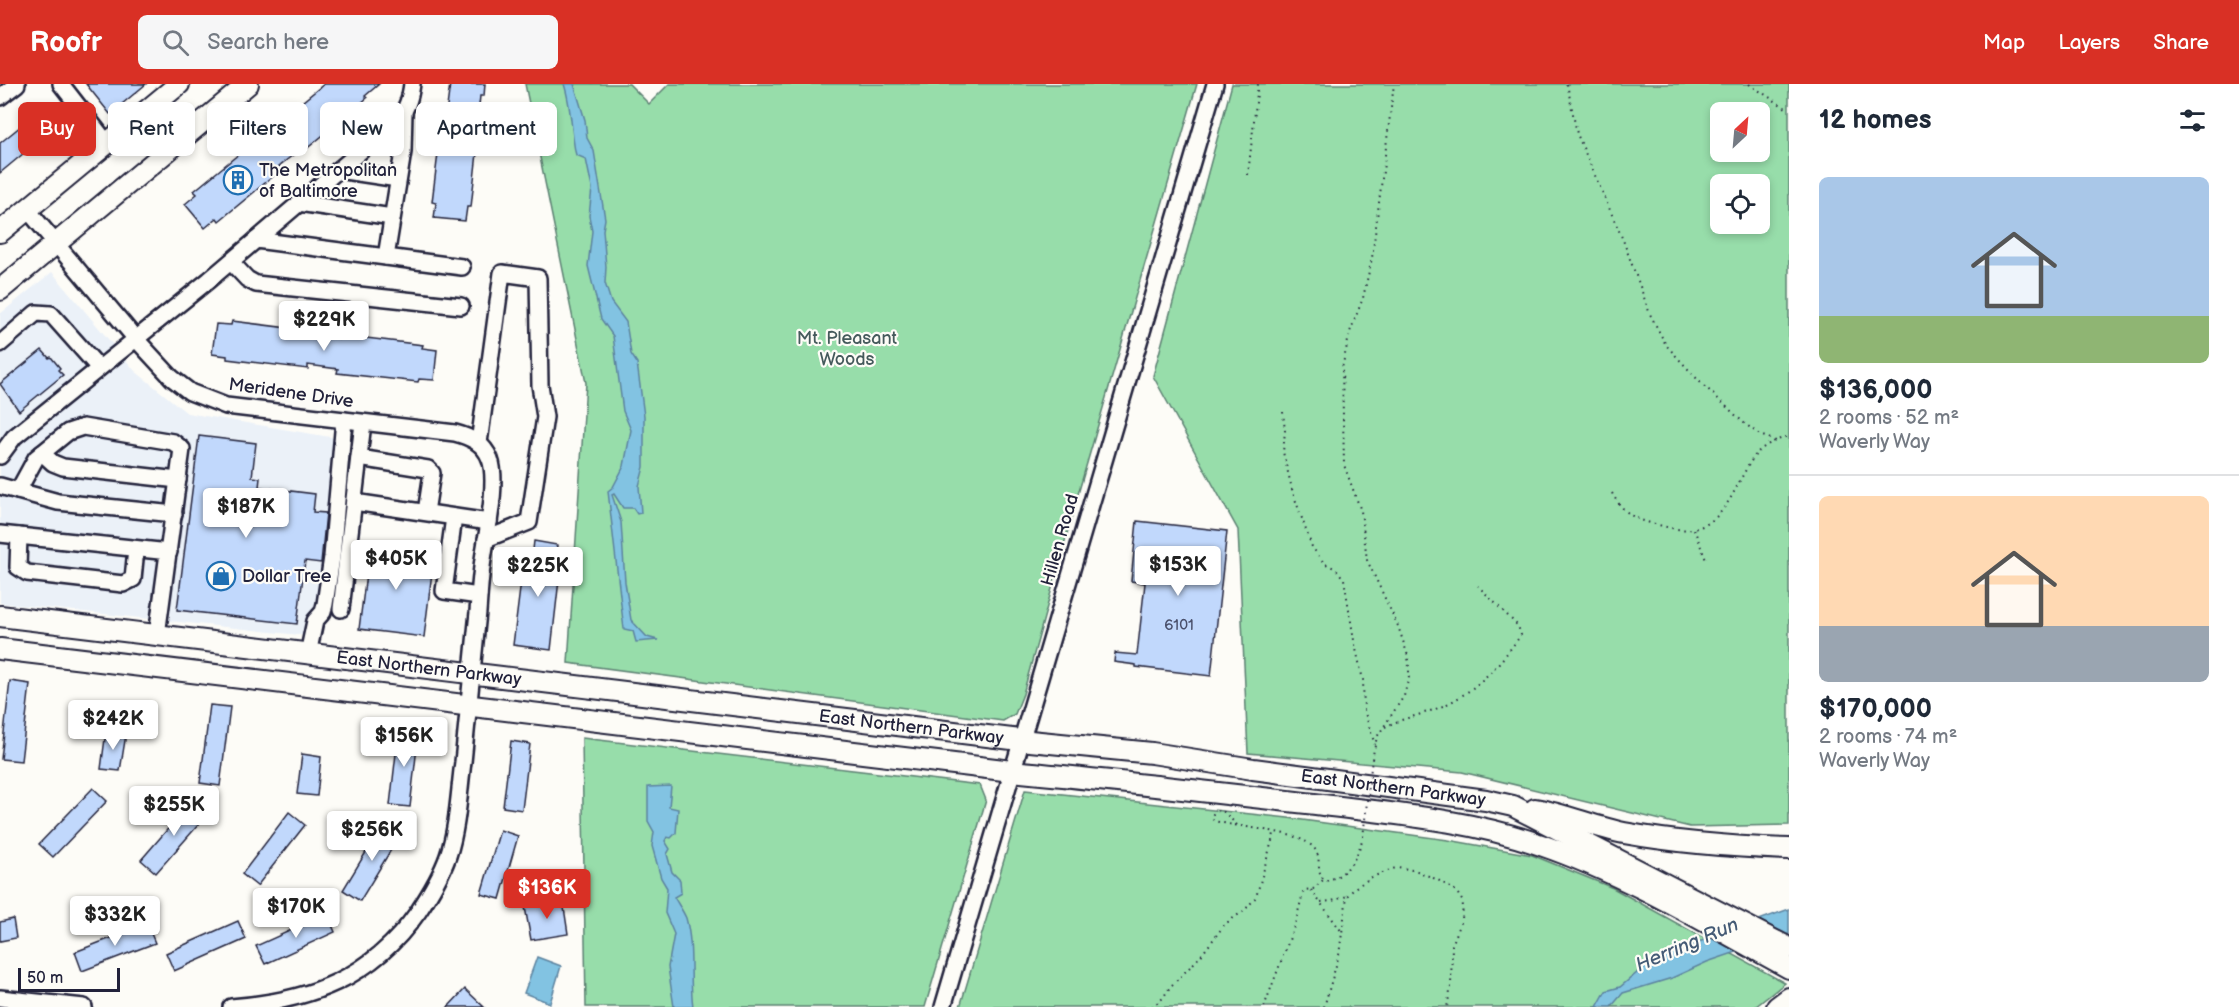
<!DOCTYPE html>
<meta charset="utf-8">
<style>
body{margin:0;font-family:"Balsamiq Sans",sans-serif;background:#f6f6f7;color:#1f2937;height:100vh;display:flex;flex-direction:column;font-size:22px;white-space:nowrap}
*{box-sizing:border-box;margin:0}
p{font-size:20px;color:#747a83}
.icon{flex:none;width:33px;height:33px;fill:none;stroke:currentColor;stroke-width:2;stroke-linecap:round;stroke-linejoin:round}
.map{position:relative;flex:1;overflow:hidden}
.sheet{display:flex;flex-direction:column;background:#fff;width:450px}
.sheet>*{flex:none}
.banner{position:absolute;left:18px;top:18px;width:570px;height:54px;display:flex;gap:12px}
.needle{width:39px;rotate:26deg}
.buttons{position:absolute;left:1710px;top:18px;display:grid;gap:12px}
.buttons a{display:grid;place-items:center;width:60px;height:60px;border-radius:9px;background:#fff;box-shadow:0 3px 9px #0003;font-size:30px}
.scale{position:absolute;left:18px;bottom:15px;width:102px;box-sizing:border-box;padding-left:6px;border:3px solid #22223b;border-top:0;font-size:16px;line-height:21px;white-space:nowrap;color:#22223b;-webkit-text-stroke:4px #fdfcf7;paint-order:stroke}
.price{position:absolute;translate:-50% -51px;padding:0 14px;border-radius:6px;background:#fff;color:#222;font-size:20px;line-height:39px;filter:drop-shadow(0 2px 3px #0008)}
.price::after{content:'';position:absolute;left:50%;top:36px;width:18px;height:14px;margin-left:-9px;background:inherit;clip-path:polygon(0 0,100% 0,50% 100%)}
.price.current{background:#d93025;color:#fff}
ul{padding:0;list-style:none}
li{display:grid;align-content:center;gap:12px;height:318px;padding:0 30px}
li+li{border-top:2px solid #e0e1e3}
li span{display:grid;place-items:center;height:186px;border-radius:9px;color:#555}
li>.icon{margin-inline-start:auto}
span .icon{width:108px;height:108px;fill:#fffc;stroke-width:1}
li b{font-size:26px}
h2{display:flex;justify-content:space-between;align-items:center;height:72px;padding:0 30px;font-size:26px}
.tag{padding:0 21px;border-radius:9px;background:#fff;box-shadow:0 3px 9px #0003;font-size:21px;line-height:54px}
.tag.current{background:#d93025;color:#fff}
header{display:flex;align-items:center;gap:36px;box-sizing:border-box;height:84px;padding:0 30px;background:#d93025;color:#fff}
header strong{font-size:28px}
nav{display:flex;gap:33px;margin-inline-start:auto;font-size:21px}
.search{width:420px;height:54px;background:#f6f6f7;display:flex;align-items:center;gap:15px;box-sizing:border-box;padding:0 21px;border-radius:9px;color:#747a83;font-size:22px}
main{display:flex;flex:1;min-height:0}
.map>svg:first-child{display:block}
.built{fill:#ebf1f8}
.green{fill:#97ddaa;stroke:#5c8072;stroke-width:1.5;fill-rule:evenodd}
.water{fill:#82c3e2;stroke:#5c839f;stroke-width:1.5}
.building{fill:#c1d8fc;stroke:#22223b;stroke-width:1.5}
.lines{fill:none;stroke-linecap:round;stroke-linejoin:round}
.minor-casing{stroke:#22223b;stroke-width:20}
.major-casing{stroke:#22223b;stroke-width:24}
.path{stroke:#22223b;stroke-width:2;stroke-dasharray:1.5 4.5;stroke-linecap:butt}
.minor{stroke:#fdfcf7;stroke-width:15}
.major{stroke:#fdfcf7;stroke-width:20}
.path-bridge{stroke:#22223b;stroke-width:2;stroke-dasharray:1.5 4.5;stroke-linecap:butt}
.labels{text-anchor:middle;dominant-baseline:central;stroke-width:4.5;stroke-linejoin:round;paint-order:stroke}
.number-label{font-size:15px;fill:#4a506b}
.poi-label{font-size:18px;fill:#22223b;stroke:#fdfcf7;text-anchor:start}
.park-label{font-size:18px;fill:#455a5c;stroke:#fdfcf7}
.street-label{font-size:18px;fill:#22223b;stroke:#fdfcf7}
.water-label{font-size:20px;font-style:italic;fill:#445a75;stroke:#fdfcf7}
</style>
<header>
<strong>Roofr</strong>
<div class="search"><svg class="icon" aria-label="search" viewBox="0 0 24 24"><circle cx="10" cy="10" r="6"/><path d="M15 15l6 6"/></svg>Search here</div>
<nav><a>Map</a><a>Layers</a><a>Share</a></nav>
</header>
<main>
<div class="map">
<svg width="1789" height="923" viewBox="0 0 1789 923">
<rect width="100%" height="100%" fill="#fdfcf7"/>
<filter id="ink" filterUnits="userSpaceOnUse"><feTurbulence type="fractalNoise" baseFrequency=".0167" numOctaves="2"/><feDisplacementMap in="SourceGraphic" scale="12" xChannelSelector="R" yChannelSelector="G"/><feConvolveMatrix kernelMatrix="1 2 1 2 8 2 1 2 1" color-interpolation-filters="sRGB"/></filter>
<g filter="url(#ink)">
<polygon class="built" points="52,188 135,287 187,329 342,355 318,553 0,519 0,230"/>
<g class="green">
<polygon points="525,0 629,0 649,20 669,0 1197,0 1076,417 1023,610 1015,630 1003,637 568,579 586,299"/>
<path d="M1232,0h557v741l-99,2 -228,-55 -214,-19 -10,-223 -85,-154zM1720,28h40v40h-40zM1720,100h40v40h-40z"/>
<polygon points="582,654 980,701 986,716 925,923 586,923"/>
<polygon points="1025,706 1288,734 1448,756 1532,771 1613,804 1785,899 1755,923 960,923"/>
</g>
<g class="water">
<path d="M564,0h10l11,36 2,18 7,13 11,68 -2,11 3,37 -1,16 6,19 15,20 5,32 6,9 7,53v51l-5,19 2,27 -4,1 -4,-6h-10l-9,-14 -2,1 9,27 4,60 6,38 16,17 11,3 -22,2 -3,-11 -9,-2 -2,-16 -14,-122 5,-4 11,-21 7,-36 -8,-19 -10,-75 -12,-17 -13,-53 4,-35 -3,-15 3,-28 -6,-29 -10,-4 -1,-4c-4,-23 -4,-46 -11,-67z"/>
<path d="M671,702l-2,21 9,2 -2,24 -5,5 -4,-1 -2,4 5,8 -3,5 5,18 8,8 1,13 -7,4c4,7 9,14 12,21 8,29 3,60 7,89h-19l-6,-40 6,-33 -9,-21 2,-25 -6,-10 -9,-32 2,-14 -6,-11v-34z"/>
<polygon points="1789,825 1789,850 1707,878 1672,894 1623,909 1611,923 1597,923 1606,907 1620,903 1655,874"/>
<polygon points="537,873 561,882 550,919 524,909"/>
</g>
<g class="building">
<polygon points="86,0 146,0 110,30"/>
<polygon points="324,0 379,0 365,12 367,14 327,48 305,66 302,64 279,82 282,85 219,137 217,134 205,144 185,120 197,110 194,107 257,55 259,58 282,39 280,36"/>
<polygon points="450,0 485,0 484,12 480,12 477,41 480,42 471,123 467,123 465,137 434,134 436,119 432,118 442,37 445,38"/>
<polygon points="32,33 47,50 0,89 0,59"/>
<polygon points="232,237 312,247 312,251 342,255 342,251 423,261 422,264 437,266 434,296 419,295 418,298 337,289 338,285 308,281 308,285 227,275 227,272 212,270 216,240 231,241"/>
<polygon points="42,266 49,274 51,273 60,284 58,286 63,291 19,327 0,300"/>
<polygon points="199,352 256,359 252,393 260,394 259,403 315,410 313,428 326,429 321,479 305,477 297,540 177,526"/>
<polygon points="1137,437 1227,447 1211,592 1136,583 1136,581 1114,578 1115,569 1137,571 1145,499 1131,497"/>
<polygon points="534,457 557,461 555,477 561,478 551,566 513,561 524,473 532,474"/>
<polygon points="370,459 419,464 418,473 428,474 428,479 433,480 424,553 359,545"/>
<polygon points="10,597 30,600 21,677 1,675"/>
<polygon points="210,621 230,623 220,702 200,699"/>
<polygon points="399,644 419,646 410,723 390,721"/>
<polygon points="106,647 126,650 120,687 101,685"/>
<polygon points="511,657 530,660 522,726 503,723"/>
<polygon points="302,670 321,673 317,712 297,710"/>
<polygon points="93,704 107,717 53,773 39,760"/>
<polygon points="192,717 207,731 156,789 141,776"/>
<polygon points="289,728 305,741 257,802 242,790"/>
<polygon points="383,740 400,751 360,817 343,806"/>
<polygon points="500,746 518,752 500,815 481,810"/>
<polygon points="563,817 568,850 531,856 525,823"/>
<polygon points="327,830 335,848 265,880 256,862"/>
<polygon points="13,835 16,854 0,857 0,838"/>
<polygon points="238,837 246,855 174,887 166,869"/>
<polygon points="147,840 155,859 82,887 75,868"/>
<polygon points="465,905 484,923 448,923"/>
</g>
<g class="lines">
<g class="minor-casing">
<g id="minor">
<polyline points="61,0 107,59"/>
<polyline points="0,13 17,0"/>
<polyline points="338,86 398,95"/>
<polyline points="299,119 392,133"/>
<path d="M27,125l108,129 37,40 18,14 36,14 229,27c15,4 29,10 35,26 9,24 -5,81 -8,108 -2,15 -3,30 -4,45 -5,50 -10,100 -15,150 -4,30 -5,64 -15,94 -7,20 -18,38 -30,56 -46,66 -108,89 -187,95"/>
<polyline points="256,156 386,173 403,68 404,28"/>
<polyline points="386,173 462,183"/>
<polyline points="231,178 247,195 256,200 461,222"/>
<polyline points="0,260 36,229 51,230 99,284"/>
<polyline points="479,359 502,189 538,194 540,301 545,333 529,438 486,455"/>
<polyline points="42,369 53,379 63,383 178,396"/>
<path d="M0,372l14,-19 195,-157 187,-159c11,-11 14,-22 16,-37"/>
<polyline points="359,374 428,385 432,389 426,428"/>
<polyline points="0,402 18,407 36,374 68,348 83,343 173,358 182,365 157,551"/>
<polyline points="18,407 58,418 174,430"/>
<polyline points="354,418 489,438"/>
<polyline points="454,433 444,507 479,512"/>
<polyline points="0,450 169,468"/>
<polyline points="19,452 18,483 27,489 123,500 133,495 136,465"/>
<polyline points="341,525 363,339"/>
<polyline points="308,570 315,537 323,528 325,520 332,473 344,336"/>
<polyline points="0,914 84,923"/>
<polyline points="943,923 1215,0"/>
</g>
</g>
<g class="major-casing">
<g id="major">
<polyline points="0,148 179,0"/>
<polyline points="0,206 248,0"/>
<path id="s1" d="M0,532l1020,124 132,13 101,16 233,31 27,6 276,142"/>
<path d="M0,565l1012,122c104,10 207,22 311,34 73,9 148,15 218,40 87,30 167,79 248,123"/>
<path d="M1535,725c30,5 59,18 89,24 55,10 110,14 165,16"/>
<polyline points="1777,923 1789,914"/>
</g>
</g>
<g class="path">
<polyline points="1567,0 1577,50 1623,156 1650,230 1666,261 1699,297 1744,339 1760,351 1776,357"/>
<polyline points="1749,0 1789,26"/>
<polyline points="1248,91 1258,0"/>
<polyline points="1283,328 1285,347 1283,368 1293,409 1312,463 1324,479 1336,485 1344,495 1354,556 1363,596 1364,626 1375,661"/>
<path d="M1612,409c10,19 23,27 43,31 11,3 25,7 37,5 37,-6 44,-51 65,-76 7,-8 22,-14 32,-17"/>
<polyline points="1694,445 1706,476"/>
<path d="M1385,643c15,-8 32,-11 48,-17 40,-15 63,-41 88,-75l-3,-9 -40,-40"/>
<polyline points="1372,675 1377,653 1404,612 1409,593 1409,583 1408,572 1398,542 1367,476 1361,427 1344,381 1342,284 1350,248 1363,214 1372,174 1394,0"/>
<path d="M1237,741l-13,-13 -8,-1 -3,3 -1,5 3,2c23,7 84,9 99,27 9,10 0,25 12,33 23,-7 31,-23 37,-44"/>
<polyline points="1311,806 1342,848"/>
<polyline points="1321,818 1332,817 1347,812"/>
<polyline points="1152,923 1163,914 1170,903 1200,873 1225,840 1245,826 1256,813 1274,750"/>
<polyline points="1264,923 1295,840 1303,809 1305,806 1313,805 1323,796"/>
<polyline points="1324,923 1339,871 1347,812 1356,803 1372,793 1398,783 1417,787 1438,796 1456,807 1463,818 1462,836 1452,861 1451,903 1447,923"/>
</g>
<use href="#minor" class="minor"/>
<use href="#major" class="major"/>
<polyline class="path-bridge" points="1363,753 1372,675"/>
</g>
</g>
<defs>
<g id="building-ring" transform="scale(1.5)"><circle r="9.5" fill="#fdfcf7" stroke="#1f6fb2" stroke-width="1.5"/><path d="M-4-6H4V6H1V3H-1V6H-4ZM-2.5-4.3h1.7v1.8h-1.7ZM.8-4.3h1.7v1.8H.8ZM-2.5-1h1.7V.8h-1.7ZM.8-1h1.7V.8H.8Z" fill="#1f6fb2"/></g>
<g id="shop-ring" transform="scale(1.5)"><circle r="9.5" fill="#fdfcf7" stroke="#1f6fb2" stroke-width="1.5"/><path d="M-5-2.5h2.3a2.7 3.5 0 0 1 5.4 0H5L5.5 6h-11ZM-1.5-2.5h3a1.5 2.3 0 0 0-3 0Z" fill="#1f6fb2"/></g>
</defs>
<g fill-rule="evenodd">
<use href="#building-ring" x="238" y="96"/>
<use href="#shop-ring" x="221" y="492"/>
</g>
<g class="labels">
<g class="number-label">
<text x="1179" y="541">6101</text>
</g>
<g class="poi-label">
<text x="259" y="86">The Metropolitan<tspan x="259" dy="21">of Baltimore</tspan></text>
<text x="242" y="492">Dollar Tree</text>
</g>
<g class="park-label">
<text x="847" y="254">Mt. Pleasant<tspan x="847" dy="21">Woods</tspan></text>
</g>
<g class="street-label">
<text transform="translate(291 309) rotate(8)">Meridene Drive</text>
<text transform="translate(1060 456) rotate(-74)">Hillen Road</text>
<text stroke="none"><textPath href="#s1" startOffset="432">East Northern Parkway</textPath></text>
<text stroke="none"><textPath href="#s1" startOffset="918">East Northern Parkway</textPath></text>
<text stroke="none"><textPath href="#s1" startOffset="1404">East Northern Parkway</textPath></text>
</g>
<g class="water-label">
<text transform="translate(1687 861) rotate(-23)">Herring Run</text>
</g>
</g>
</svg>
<div class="buttons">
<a><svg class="needle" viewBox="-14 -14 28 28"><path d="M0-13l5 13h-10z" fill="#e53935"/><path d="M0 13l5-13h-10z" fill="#747a83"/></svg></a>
<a><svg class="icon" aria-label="locate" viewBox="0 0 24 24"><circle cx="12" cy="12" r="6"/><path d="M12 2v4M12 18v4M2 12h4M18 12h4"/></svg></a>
</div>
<div class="scale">50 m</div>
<b class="price" style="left:324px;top:268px">$229K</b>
<b class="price" style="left:246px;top:455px">$187K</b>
<b class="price" style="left:396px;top:507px">$405K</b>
<b class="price" style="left:1178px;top:513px">$153K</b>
<b class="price" style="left:538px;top:514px">$225K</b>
<b class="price" style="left:113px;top:667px">$242K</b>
<b class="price" style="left:404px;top:684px">$156K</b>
<b class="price" style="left:174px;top:753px">$255K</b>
<b class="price" style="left:372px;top:778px">$256K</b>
<b class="price current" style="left:547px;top:836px">$136K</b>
<b class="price" style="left:296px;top:855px">$170K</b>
<b class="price" style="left:115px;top:863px">$332K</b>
<div class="banner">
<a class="tag current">Buy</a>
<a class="tag">Rent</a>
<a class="tag">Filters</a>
<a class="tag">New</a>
<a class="tag">Apartment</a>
</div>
</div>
<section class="sheet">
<h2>12 homes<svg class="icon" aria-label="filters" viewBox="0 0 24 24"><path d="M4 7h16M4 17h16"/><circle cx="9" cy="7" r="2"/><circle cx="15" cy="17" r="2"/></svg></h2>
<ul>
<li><span style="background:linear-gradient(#a9c7e8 75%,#8fb573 0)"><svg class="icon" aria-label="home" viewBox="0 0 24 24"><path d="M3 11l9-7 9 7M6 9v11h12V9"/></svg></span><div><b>$136,000</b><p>2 rooms · 52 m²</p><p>Waverly Way</p></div></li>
<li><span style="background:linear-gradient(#ffd9b3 70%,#9aa5b1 0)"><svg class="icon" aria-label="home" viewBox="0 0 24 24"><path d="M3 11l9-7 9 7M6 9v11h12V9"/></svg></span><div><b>$170,000</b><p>2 rooms · 74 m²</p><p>Waverly Way</p></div></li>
</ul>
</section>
</main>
